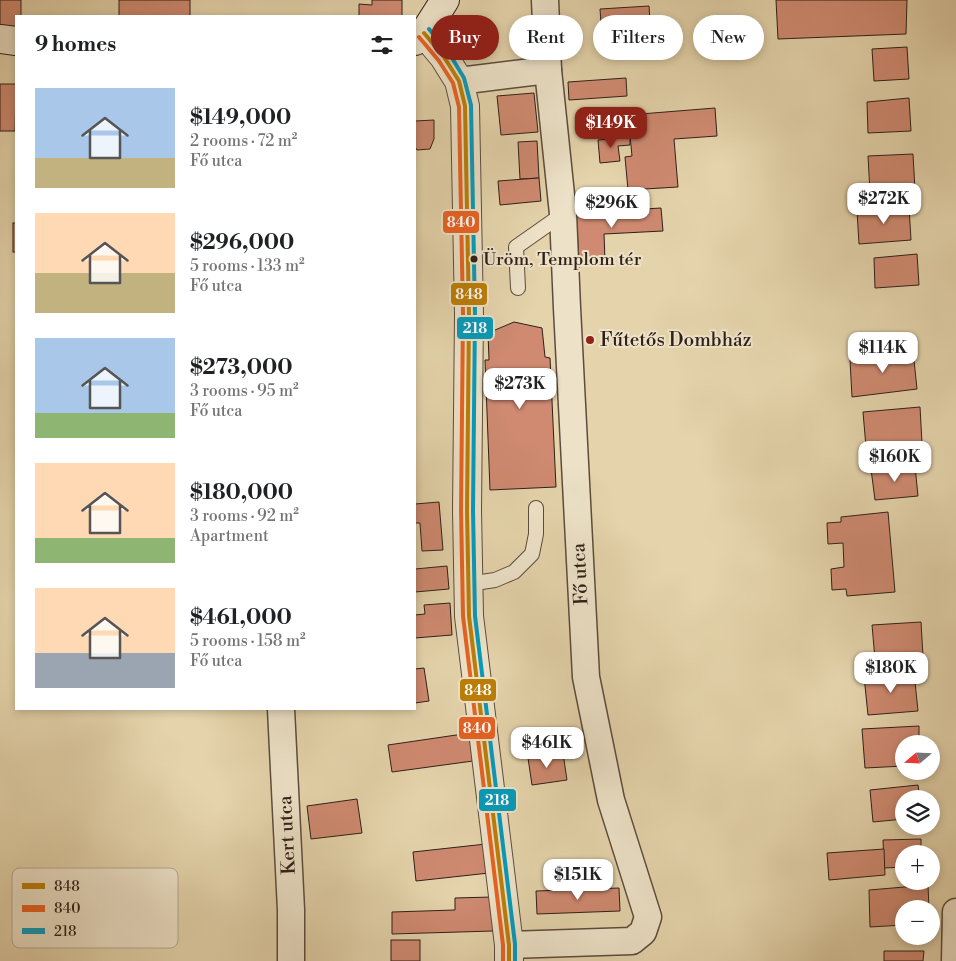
<!DOCTYPE html>
<meta charset="utf-8">
<style>
body{margin:0;font-family:"Libre Bodoni",serif;background:#f2f2f2;color:#202124;height:100vh;display:flex;flex-direction:column;font-size:19px;white-space:nowrap}
*{box-sizing:border-box;margin:0}
p{font-size:16px;color:#757577}
.icon{flex:none;width:28px;height:28px;fill:none;stroke:currentColor;stroke-width:2;stroke-linecap:round;stroke-linejoin:round}
.map{position:relative;flex:1;overflow:hidden}
.details{position:absolute;left:15px;top:15px;width:401px;height:695px;display:flex;flex-direction:column;background:#fff;border-radius:0px;box-shadow:0 2px 8px #0003}
.details>*{flex:none}
.hud{position:absolute;left:431px;top:15px;width:449px;height:45px;display:flex;gap:10px}
.needle{width:32px;rotate:251deg}
.fabs{position:absolute;left:895px;top:735px;display:grid;gap:10px}
.fabs a{display:grid;place-items:center;width:45px;height:45px;border-radius:50%;background:#fff;box-shadow:0 2px 8px #0003;font-size:25px}
.price{position:absolute;translate:-50% -42px;padding:0 11px;border-radius:10px;background:#fff;color:#222;font-size:16px;line-height:32px;filter:drop-shadow(0 1px 2px #0008)}
.price::after{content:'';position:absolute;left:50%;top:30px;width:15px;height:11px;margin-left:-8px;background:inherit;clip-path:polygon(0 0,100% 0,50% 100%)}
.price.active{background:#8f2418;color:#fff}
ul{padding:0;list-style:none}
li{display:flex;align-items:center;gap:15px;height:125px;padding:0 20px}
li span{display:grid;place-items:center;flex:none;width:140px;height:100px;border-radius:0px;color:#555}
li>.icon{margin-inline-start:auto}
span .icon{width:60px;height:60px;fill:#fffc;stroke-width:1}
li b{font-size:21px}
h2{display:flex;justify-content:space-between;align-items:center;height:60px;padding:0 20px;font-size:21px}
.pill{padding:0 18px;border-radius:22px;background:#fff;box-shadow:0 2px 8px #0003;font-size:18px;line-height:45px}
.pill.active{background:#8f2418;color:#fff}
.map>svg:first-child{display:block}
.building{fill:#cf8a71;stroke:#2e1f18}
.lines{fill:none;stroke-linecap:round;stroke-linejoin:round}
.service-casing{stroke:#5c4c3d;stroke-width:16}
.minor-casing{stroke:#5c4c3d;stroke-width:29}
.tertiary-casing{stroke:#5c4c3d;stroke-width:30}
.secondary-casing{stroke:#2e1f18;stroke-width:30}
.service{stroke:#ede2c8;stroke-width:14}
.minor{stroke:#ede2c8;stroke-width:26}
.tertiary{stroke:#ede2c8;stroke-width:28}
.secondary{stroke:#ede2c8;stroke-width:28}
.bus-1-casing{stroke:#ede2c8;stroke-width:8}
.bus-2-casing{stroke:#ede2c8;stroke-width:8}
.bus-3-casing{stroke:#ede2c8;stroke-width:8}
.bus-1{stroke:#bb7e07;stroke-width:4}
.bus-2{stroke:#e86222;stroke-width:4}
.bus-3{stroke:#059bbc;stroke-width:4}
.bus-dot{fill:#2e1f18;stroke:#ede2c8;stroke-width:2}
.poi-dot{fill:#8f2418;stroke:#ede2c8;stroke-width:2}
.labels{text-anchor:middle;dominant-baseline:central;stroke-width:4;stroke-linejoin:round;paint-order:stroke}
.bus-label{font-size:18px;fill:#2e1f18;stroke:#ede2c8;text-anchor:start}
.poi-label{font-size:19px;fill:#2e1f18;stroke:#ede2c8;text-anchor:start}
.street-label{font-size:19px;fill:#2e1f18;stroke:#ede2c8}
.key{fill:#ede2c8;stroke:#b4a893;stroke-width:1}
.key-label{font-size:14px;fill:#2e1f18}
.line-badge{stroke:#ede2c8;stroke-width:2}
.badge-label{font-size:14px;text-anchor:middle;font-weight:bold;fill:#fff}
</style>
<div class="map">
<svg width="956" height="961" viewBox="0 0 956 961">
<rect width="100%" height="100%" fill="#e4d3ab"/>
<filter id="stains"><feTurbulence type="fractalNoise" baseFrequency=".004" numOctaves="4"/><feColorMatrix values="0 0 0 0 .2 0 0 0 0 .09 0 0 0 0 .02 0 0 0 .5 -.17"/></filter>
<radialGradient id="worn" r=".72"><stop offset=".6" stop-color="#630" stop-opacity="0"/><stop offset="1" stop-color="#630" stop-opacity=".3"/></radialGradient>
<g class="building">
<polygon points="0,0 21,0 21,16 16,16 16,27 0,27"/>
<rect x="119" y="0" width="71" height="16"/>
<polygon points="372,0 402,0 402,16 359,16 359,4 372,5"/>
<polygon points="776,0 907,0 906,34 778,39"/>
<polygon points="649,6 652,49 603,52 600,9"/>
<polygon points="907,47 909,79 874,81 872,49"/>
<polygon points="626,78 627,96 569,100 568,82"/>
<polygon points="0,84 16,84 15,131 0,131"/>
<polygon points="534,93 538,132 501,135 497,96"/>
<polygon points="909,98 911,131 868,133 867,102"/>
<polygon points="715,108 717,136 674,139 678,187 628,190 625,157 632,156 628,115"/>
<polygon points="434,120 434,139 430,149 417,150 415,147 415,121"/>
<polygon points="630,137 630,145 618,146 620,161 600,163 598,140"/>
<polygon points="537,141 539,178 520,179 518,142"/>
<polygon points="913,154 915,190 870,192 868,156"/>
<polygon points="539,178 541,201 500,205 498,181"/>
<polygon points="909,207 911,240 859,244 857,211"/>
<polygon points="661,208 663,231 604,234 605,260 579,261 576,213"/>
<rect x="13" y="223" width="3" height="29"/>
<polygon points="917,254 919,285 875,288 874,258"/>
<polygon points="514,322 542,328 545,357 550,358 556,487 490,490 485,360 489,360 488,333"/>
<polygon points="913,351 917,389 852,397 850,360"/>
<polygon points="920,407 922,443 866,447 863,412"/>
<polygon points="915,466 918,496 875,500 871,469"/>
<polygon points="439,502 443,550 422,551 420,523 415,523 415,504"/>
<polygon points="888,512 895,592 847,596 846,589 832,590 831,569 844,567 843,543 828,544 827,523 841,522 841,517"/>
<polygon points="447,566 449,589 415,592 415,569"/>
<polygon points="450,603 452,635 415,638 415,615 425,614 424,605"/>
<polygon points="921,622 923,656 875,659 872,625"/>
<polygon points="424,668 429,701 415,703 415,669"/>
<polygon points="914,672 918,711 868,715 864,676"/>
<polygon points="919,726 919,744 904,744 904,766 865,768 862,729"/>
<polygon points="470,733 473,761 392,772 388,745"/>
<polygon points="563,753 567,780 532,785 528,758"/>
<polygon points="918,785 920,799 904,799 904,819 873,822 870,790"/>
<polygon points="357,799 362,833 311,839 307,806"/>
<polygon points="921,839 921,854 904,854 904,867 884,868 883,840"/>
<polygon points="486,844 489,873 416,881 413,852"/>
<polygon points="884,849 885,875 829,880 827,853"/>
<polygon points="928,885 929,909 904,909 904,925 870,927 869,890"/>
<polygon points="619,888 620,911 537,914 536,891"/>
<polygon points="492,897 493,931 392,934 392,912 455,910 455,898"/>
<rect x="391" y="940" width="29" height="21"/>
<polygon points="884,951 924,951 923,961 884,961"/>
</g>
<g class="lines">
<g class="service-casing">
<g id="service">
<polyline points="518,288 516,247 563,214"/>
<polyline points="468,584 495,580 514,572 532,554 536,534 536,508"/>
</g>
</g>
<g class="minor-casing">
<g id="minor">
<polyline points="459,81 548,70"/>
<polyline points="281,709 291,910 291,961"/>
<polyline points="509,945 632,941 643,932 648,917 611,800 586,677 567,308 563,214 548,70 545,0"/>
<polyline points="955,961 956,912"/>
</g>
</g>
<g class="tertiary-casing">
<polyline id="tertiary" points="424,33 444,57 459,81 465,106 469,315 467,510 469,616 509,945 509,961"/>
</g>
<g class="secondary-casing">
<g id="secondary">
<polyline points="0,39 16,41"/>
<polyline points="415,41 424,33 445,0"/>
</g>
</g>
<use href="#service" class="service"/>
<use href="#minor" class="minor"/>
<use href="#tertiary" class="tertiary"/>
<use href="#secondary" class="secondary"/>
<g class="bus-1-casing">
<polyline id="bus-1" points="424,33 444,57 459,81 465,106 469,315 467,510 469,616 509,945 509,961"/>
</g>
<g class="bus-2-casing">
<polyline id="bus-2" points="419,37 439,61 453,83 459,107 463,315 461,510 463,616 503,945 503,961"/>
</g>
<g class="bus-3-casing">
<polyline id="bus-3" points="429,29 449,53 464,78 471,105 475,315 473,510 475,616 515,944 515,961"/>
</g>
<use href="#bus-1" class="bus-1"/>
<use href="#bus-2" class="bus-2"/>
<use href="#bus-3" class="bus-3"/>
</g>
<circle class="bus-dot" cx="474" cy="259" r="4.5"/>
<circle class="poi-dot" cx="590" cy="340" r="5"/>
<g class="labels">
<g class="bus-label">
<text x="483" y="259">Üröm, Templom tér</text>
</g>
<g class="poi-label">
<text x="600" y="340">Fűtetős Dombház</text>
</g>
<g class="street-label">
<text transform="translate(580 574) rotate(-93)">Fő utca</text>
<text transform="translate(287 835) rotate(-93)">Kert utca</text>
</g>
</g>
<rect x="12" y="868" width="166" height="80" rx="8" class="key"/>
<rect x="22" y="883" width="23" height="6" fill="#bb7e07"/>
<rect x="22" y="905" width="23" height="7" fill="#e86222"/>
<rect x="22" y="928" width="23" height="6" fill="#059bbc"/>
<g class="key-label">
<text x="54" y="891">848</text>
<text x="54" y="913">840</text>
<text x="54" y="936">218</text>
</g>
<g class="line-badge">
<rect x="442" y="210" width="38" height="24" rx="5" fill="#e86222"/>
<rect x="450" y="282" width="38" height="24" rx="5" fill="#bb7e07"/>
<rect x="456" y="316" width="38" height="24" rx="5" fill="#059bbc"/>
<rect x="459" y="678" width="38" height="24" rx="5" fill="#bb7e07"/>
<rect x="458" y="716" width="38" height="24" rx="5" fill="#e86222"/>
<rect x="478" y="788" width="39" height="24" rx="5" fill="#059bbc"/>
</g>
<g class="badge-label">
<text x="461" y="227">840</text>
<text x="469" y="299">848</text>
<text x="475" y="333">218</text>
<text x="478" y="695">848</text>
<text x="477" y="733">840</text>
<text x="497" y="805">218</text>
</g>
<rect width="100%" height="100%" filter="url(#stains)"/>
<rect width="100%" height="100%" fill="url(#worn)"/>
</svg>
<div class="fabs">
<a><svg class="needle" viewBox="-14 -14 28 28"><path d="M0-13l5 13h-10z" fill="#e53935"/><path d="M0 13l5-13h-10z" fill="#757577"/></svg></a>
<a><svg class="icon" aria-label="layers" viewBox="0 0 24 24"><path d="M12 4l9 5-9 5-9-5zM3 14l9 5 9-5"/></svg></a>
<a>+</a>
<a>−</a>
</div>
<b class="price active" style="left:611px;top:149px">$149K</b>
<b class="price" style="left:884px;top:225px">$272K</b>
<b class="price" style="left:612px;top:229px">$296K</b>
<b class="price" style="left:883px;top:374px">$114K</b>
<b class="price" style="left:520px;top:410px">$273K</b>
<b class="price" style="left:895px;top:483px">$160K</b>
<b class="price" style="left:891px;top:694px">$180K</b>
<b class="price" style="left:547px;top:769px">$461K</b>
<b class="price" style="left:578px;top:901px">$151K</b>
<div class="hud">
<a class="pill active">Buy</a>
<a class="pill">Rent</a>
<a class="pill">Filters</a>
<a class="pill">New</a>
</div>
<section class="details">
<h2>9 homes<svg class="icon" aria-label="filters" viewBox="0 0 24 24"><path d="M4 7h16M4 17h16"/><circle cx="9" cy="7" r="2"/><circle cx="15" cy="17" r="2"/></svg></h2>
<ul>
<li><span style="background:linear-gradient(#a9c7e8 70%,#c2b280 0)"><svg class="icon" aria-label="home" viewBox="0 0 24 24"><path d="M3 11l9-7 9 7M6 9v11h12V9"/></svg></span><div><b>$149,000</b><p>2 rooms · 72 m²</p><p>Fő utca</p></div></li>
<li><span style="background:linear-gradient(#ffd9b3 60%,#c2b280 0)"><svg class="icon" aria-label="home" viewBox="0 0 24 24"><path d="M3 11l9-7 9 7M6 9v11h12V9"/></svg></span><div><b>$296,000</b><p>5 rooms · 133 m²</p><p>Fő utca</p></div></li>
<li><span style="background:linear-gradient(#a9c7e8 75%,#8fb573 0)"><svg class="icon" aria-label="home" viewBox="0 0 24 24"><path d="M3 11l9-7 9 7M6 9v11h12V9"/></svg></span><div><b>$273,000</b><p>3 rooms · 95 m²</p><p>Fő utca</p></div></li>
<li><span style="background:linear-gradient(#ffd9b3 75%,#8fb573 0)"><svg class="icon" aria-label="home" viewBox="0 0 24 24"><path d="M3 11l9-7 9 7M6 9v11h12V9"/></svg></span><div><b>$180,000</b><p>3 rooms · 92 m²</p><p>Apartment</p></div></li>
<li><span style="background:linear-gradient(#ffd9b3 65%,#9aa5b1 0)"><svg class="icon" aria-label="home" viewBox="0 0 24 24"><path d="M3 11l9-7 9 7M6 9v11h12V9"/></svg></span><div><b>$461,000</b><p>5 rooms · 158 m²</p><p>Fő utca</p></div></li>
</ul>
</section>
</div>
